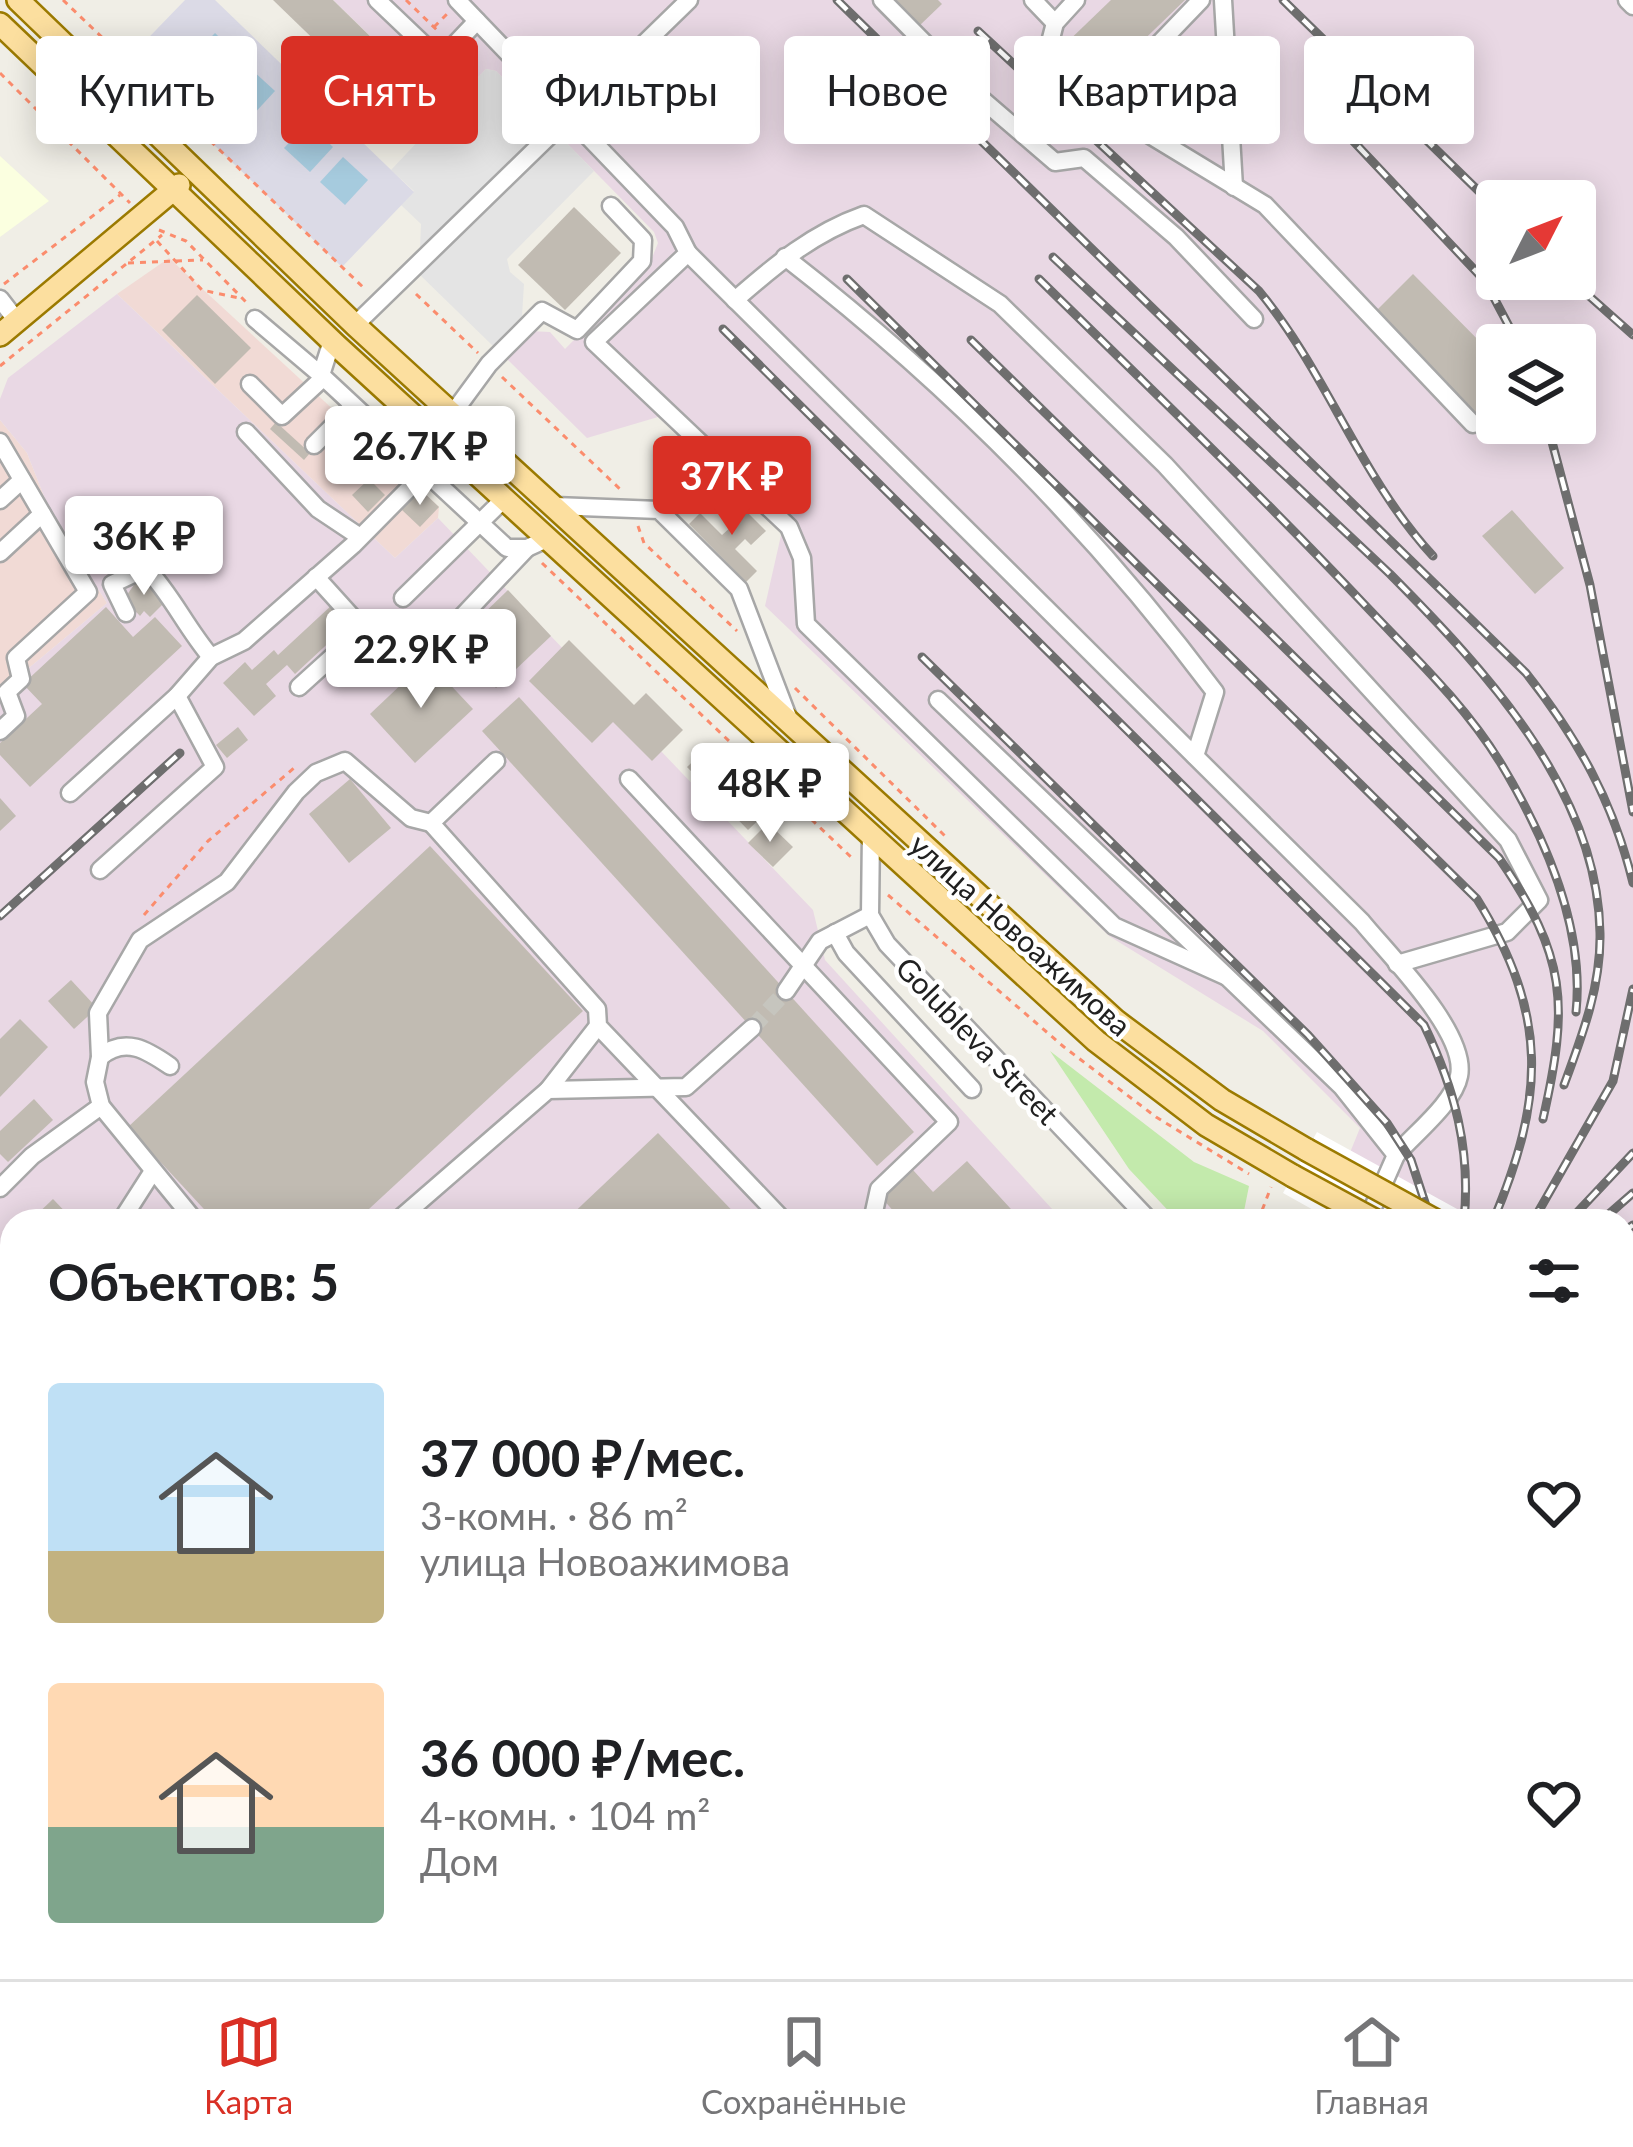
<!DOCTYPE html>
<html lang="ru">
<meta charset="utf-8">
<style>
body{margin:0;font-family:Lato,sans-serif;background:#f6f6f6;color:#202124;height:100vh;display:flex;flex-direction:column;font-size:45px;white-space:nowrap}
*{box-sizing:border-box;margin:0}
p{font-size:39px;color:#757577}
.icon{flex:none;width:66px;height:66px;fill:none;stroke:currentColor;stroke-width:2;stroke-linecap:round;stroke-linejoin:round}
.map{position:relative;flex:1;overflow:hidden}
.panel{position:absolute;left:0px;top:1209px;width:1635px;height:771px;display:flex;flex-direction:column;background:#fff;border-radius:36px 36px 0 0;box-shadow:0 6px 30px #0003}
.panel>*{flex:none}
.guide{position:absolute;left:36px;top:36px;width:1563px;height:108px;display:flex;gap:24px}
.needle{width:78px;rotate:48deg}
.fabs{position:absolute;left:1476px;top:180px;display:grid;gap:24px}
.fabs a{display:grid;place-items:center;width:120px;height:120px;border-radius:12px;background:#fff;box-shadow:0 6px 30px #0003;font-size:60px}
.price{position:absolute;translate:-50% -102px;padding:0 27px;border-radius:12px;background:#fff;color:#222;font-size:39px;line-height:78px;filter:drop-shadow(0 3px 6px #0008)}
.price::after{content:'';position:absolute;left:50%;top:72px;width:36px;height:27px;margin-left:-18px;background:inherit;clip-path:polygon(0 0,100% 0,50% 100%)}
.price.active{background:#d93025;color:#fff}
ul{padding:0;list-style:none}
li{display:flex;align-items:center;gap:36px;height:300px;padding:0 48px}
li span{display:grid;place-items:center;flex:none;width:336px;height:240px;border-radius:12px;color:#555}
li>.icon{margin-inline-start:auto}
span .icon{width:144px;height:144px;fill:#fffc;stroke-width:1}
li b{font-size:51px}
h2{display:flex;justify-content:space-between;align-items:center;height:144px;padding:0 48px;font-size:51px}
.pill{padding:0 42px;border-radius:12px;background:#fff;box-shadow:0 6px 30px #0003;font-size:42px;line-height:108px}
.pill.active{background:#d93025;color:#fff}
.dock{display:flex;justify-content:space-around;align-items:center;height:168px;border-top:3px solid #e0e0e0;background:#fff;font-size:33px;color:#757577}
.dock a{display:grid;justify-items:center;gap:6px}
.dock .active{color:#d93025}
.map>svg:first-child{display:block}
.commercial{fill:#f1dad5}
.industrial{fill:#e9d8e4;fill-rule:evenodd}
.education{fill:#fbffe0}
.grass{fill:#c3eaac}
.parking{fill:#e4e4e4}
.plaza{fill:#dbdae6}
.water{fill:#a6cbde}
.pier{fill:#fff}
.building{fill:#c1bbb2}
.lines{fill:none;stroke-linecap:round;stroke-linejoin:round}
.minor-tunnel{stroke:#c6c5be;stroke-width:16;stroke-dasharray:16 8;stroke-linecap:butt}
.minor-casing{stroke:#a7a7a7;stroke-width:21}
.major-casing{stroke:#9b7a00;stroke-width:26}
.path{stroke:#fb8c6d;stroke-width:3;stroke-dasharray:6 6;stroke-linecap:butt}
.minor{stroke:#fff;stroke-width:16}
.major{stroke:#fcdf9f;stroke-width:21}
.rail-casing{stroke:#6e6e6e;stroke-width:9}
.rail{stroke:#fff;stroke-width:4.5;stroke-dasharray:14;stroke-linecap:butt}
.major-bridge-casing{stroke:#9b7a00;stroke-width:26;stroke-linecap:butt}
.path-bridge{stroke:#fb8c6d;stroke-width:3;stroke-dasharray:6 6;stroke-linecap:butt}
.major-bridge{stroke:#fcdf9f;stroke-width:21}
.labels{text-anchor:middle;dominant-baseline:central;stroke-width:9;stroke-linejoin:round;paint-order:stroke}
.street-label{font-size:30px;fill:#202020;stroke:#fff}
</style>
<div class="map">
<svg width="1633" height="1979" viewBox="0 0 1633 1979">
<rect width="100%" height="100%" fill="#f0eee6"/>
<g class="commercial">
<polygon points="169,258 439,507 438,518 395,558 117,294"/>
<polygon points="0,420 27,453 53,519 107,603 0,692"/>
</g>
<g class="industrial">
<path d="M333,0h1300v1244l-10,11v-34h-301l38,-93 -97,-97 -154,-95 -344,-330 17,-75 -124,-114 -71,21 -83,-82 25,-25 21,1 15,17 85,-86 8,-20 -4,-11 -158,-161 -10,-2 -54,56 -24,-24 14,-15zM1497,201h78v78h-78zM1497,345h78v78h-78z"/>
<polygon points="117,294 395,558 438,518 813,910 825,960 1063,1221 12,1221 12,1968 607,1968 596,1979 568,1979 558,1969 547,1979 0,1979 0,692 107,603 53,519 27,453 0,420 0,399 8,378"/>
<polygon points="1623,1415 1633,1420 1633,1619 1623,1630"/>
<polygon points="1633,1723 1633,1979 1404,1979 1414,1968 1623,1968 1623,1735"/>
<polygon points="745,1968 1053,1968 1040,1979 735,1979"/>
</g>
<polygon class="education" points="0,156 49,201 0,237"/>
<polygon class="grass" points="1050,1051 1194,1162 1249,1186 1242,1221 1178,1221 1129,1169"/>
<polygon class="parking" points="486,69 496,71 594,171 507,259 510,272 524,284 522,316 493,346 419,274 421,224 401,205 414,191 391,170"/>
<polygon class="plaza" points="185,0 215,0 414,192 342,267 126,61"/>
<g class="water">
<polygon points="215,33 240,57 216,82 191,58"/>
<polygon points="250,68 275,91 252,116 226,93"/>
<polygon points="308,123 333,147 310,172 284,148"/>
<polygon points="343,157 368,180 345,205 320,182"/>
</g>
<polygon class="pier" points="1317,1132 1479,1221 1333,1221 1283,1193"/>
<g class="building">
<polygon points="273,0 333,0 422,87 394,117"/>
<polygon points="892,0 938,0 942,4 918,27"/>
<polygon points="1111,0 1185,0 1093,89 1057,52"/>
<polygon points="574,207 621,253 565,310 518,265"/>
<polygon points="1413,274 1497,359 1497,416 1488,425 1376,311"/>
<polygon points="197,295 251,348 215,384 162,330"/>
<polygon points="276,422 310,453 304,460 270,429"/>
<polygon points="369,479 385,495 368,512 352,495"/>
<polygon points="421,490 439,507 420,527 402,510"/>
<polygon points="738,503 766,531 751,545 745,539 735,549 757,571 746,582 689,524 700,513 722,535 732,526 723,517"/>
<polygon points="1512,510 1564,568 1535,594 1482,536"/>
<polygon points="141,575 166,601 150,617 144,611 140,616 124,599"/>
<polygon points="508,590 551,636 496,688 453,643"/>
<polygon points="333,604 350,623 295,674 287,665 266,684 276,696 254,716 223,683 245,662 252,670 274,650 278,655"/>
<polygon points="106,607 133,637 155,617 182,646 30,787 0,755 0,743 42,704 23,684"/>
<polygon points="569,640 634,705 646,693 683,730 652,761 613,722 592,743 529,681"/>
<polygon points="427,660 473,709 415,763 370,714"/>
<polygon points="519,697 914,1132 877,1166 482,731"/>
<polygon points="238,727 248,740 227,758 216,745"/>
<polygon points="709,746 770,809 748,830 687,767"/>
<polygon points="350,779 391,828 349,863 309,814"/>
<polygon points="0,798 16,816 0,831"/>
<polygon points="768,823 793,847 773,867 748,843"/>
<polygon points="430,846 583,1011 356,1221 215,1221 128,1127"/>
<polygon points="71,980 97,1008 74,1029 48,1001"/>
<polygon points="20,1019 48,1047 0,1097 0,1039"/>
<polygon points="34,1099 53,1120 8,1162 0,1154 0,1131"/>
<polygon points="658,1133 742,1221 565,1221"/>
<polygon points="967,1161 1022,1221 902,1221 882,1198 913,1170 933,1192"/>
<polygon points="53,1199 74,1221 30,1221"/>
<polygon points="1623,1424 1633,1433 1633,1479 1623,1490"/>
<polygon points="12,1529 12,1591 0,1602 0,1540"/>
<polygon points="1623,1915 1633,1929 1633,1977 1623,1962"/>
<polygon points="216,1968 247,1968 258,1979 205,1979"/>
<polygon points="306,1968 364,1968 376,1979 318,1979"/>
<polygon points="1022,1968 1053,1968 1040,1979 1010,1979"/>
<polygon points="1087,1968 1099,1968 1109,1979 1075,1979"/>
</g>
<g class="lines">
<polyline class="minor-tunnel" points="752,1028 786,991"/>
<g class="minor-casing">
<g id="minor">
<polyline points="377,0 440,60 477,21"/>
<polyline points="457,0 675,227 688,253 594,342 789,527 802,558 806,624 1114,926 1225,976"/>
<polyline points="882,0 970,89 1055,162 1084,158 1176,237 1254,319"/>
<polyline points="1033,0 1055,23"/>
<polyline points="1076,0 1055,23 1048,50 1066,84 1265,205 1473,424"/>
<polyline points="1223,0 1234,187"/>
<polyline points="1627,0 1633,6"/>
<polyline points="1100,105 1201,0"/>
<path d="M688,253l674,669c26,32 106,111 97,154 -5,27 -45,58 -63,79"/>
<path d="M785,257c161,125 308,272 430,435l-20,64"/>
<polyline points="0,299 17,321"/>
<path d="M735,300c40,-35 78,-67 129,-85l136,89 165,161 343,375 31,60 -32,32 -110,32"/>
<polyline points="255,319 321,375"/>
<polyline points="355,325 689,0"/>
<polyline points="332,341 321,375 507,548 527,548 549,538"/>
<polyline points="250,384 282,416 323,378"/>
<polyline points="453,413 489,364 542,311 577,330 642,261 643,240 611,206"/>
<polyline points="246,432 318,509 360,537"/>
<polyline points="0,442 88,592 16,658 21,679 7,692 16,716 0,731"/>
<polyline points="314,445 353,406"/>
<polyline points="0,500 22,480"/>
<polyline points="555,506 659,510 739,589 788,717"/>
<polyline points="0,553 42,514"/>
<polyline points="403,598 505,498"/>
<path d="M126,613l-14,-29 34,-16c26,27 39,58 65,89"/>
<polyline points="457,622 527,548"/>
<polyline points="299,687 363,629 316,577"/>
<polyline points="938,700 1342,1087 1396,1155 1367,1221"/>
<polyline points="629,779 949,1122 879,1189 872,1221"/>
<polyline points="70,793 177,696 211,657 244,641 353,545 450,447"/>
<polyline points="431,823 597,1009 598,1026 784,1221"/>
<polyline points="871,832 870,915 887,944 1150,1221"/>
<polyline points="100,870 215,767 177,696"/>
<polyline points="835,933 846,953 972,1089"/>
<polyline points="786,991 820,941 870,915"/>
<path d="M100,1057c25,-21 47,-7 70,9"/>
<polyline points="548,1090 598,1026"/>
<polyline points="0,1188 32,1156 101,1106"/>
<polyline points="121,1221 153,1171"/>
<polyline points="195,1221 101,1106 95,1082 100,1057 98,1013 140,940 227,882 296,792 316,773 345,761 411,818 431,823 496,761"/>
<polyline points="397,1221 548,1090 686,1087 752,1028"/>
<polyline points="0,1352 12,1373"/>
<polyline points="1623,1390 1633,1395"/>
<polyline points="0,1436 12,1453"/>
<polyline points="0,1517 12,1507"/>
<polyline points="1623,1585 1633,1575"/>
<polyline points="0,1685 1,1684"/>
<polyline points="0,1905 12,1892"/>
<polyline points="421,1968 435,1979"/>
<polyline points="499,1968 511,1979"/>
<polyline points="548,1968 558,1979"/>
<polyline points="1130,1968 1139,1979"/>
<polyline points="1230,1968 1240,1979"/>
<polyline points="55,1979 67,1968"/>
<polyline points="158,1979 168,1968"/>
<polyline points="690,1979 701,1968"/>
<polyline points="1180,1979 1194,1968"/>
<polyline points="1268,1979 1275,1968"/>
</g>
</g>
<g class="major-casing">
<g id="major">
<polyline points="18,0 355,325 1116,1021 1222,1100 1307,1150"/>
<polyline points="0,24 336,345 1096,1041 1206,1125 1293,1176"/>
<polyline points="0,335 179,185"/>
<polyline points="1623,1324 1633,1329"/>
<polyline points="1623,1356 1633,1362"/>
<polyline points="1623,1693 1633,1683"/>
<polyline points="1355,1979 1365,1968"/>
</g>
</g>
<g class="path">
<polyline points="63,0 366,290"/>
<polyline points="406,0 439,32"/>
<polyline points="434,27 447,14"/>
<polyline points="0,73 130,203"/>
<polyline points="159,230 186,241 247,303"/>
<polyline points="157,241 202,290 239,298"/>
<polyline points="128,263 203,260"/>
<polyline points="4,284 120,195"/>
<polyline points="416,294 478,353"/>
<polyline points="0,366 162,235"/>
<polyline points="502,377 621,490"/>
<polyline points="638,526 644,543 737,631"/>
<polyline points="542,563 852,858"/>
<polyline points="795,688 946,837"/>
<polyline points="888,895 1064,1047 1156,1117 1249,1174"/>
<polyline points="144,915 208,841 294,768"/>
<polyline points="1258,1221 1271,1187"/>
<polyline points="1623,1655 1633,1644"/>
<polyline points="1623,1723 1633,1712"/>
<polyline points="1320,1979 1327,1968"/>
<polyline points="1392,1979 1402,1968"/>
</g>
<use href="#minor" class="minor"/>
<use href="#major" class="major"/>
<g class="rail-casing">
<g id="rail">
<path d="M837,0l689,673c52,66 87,128 107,210"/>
<polyline points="1283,0 1497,209"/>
<path d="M978,31l281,260c68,82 101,186 174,265"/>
<polyline points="1339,126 1485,281 1519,345"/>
<path d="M1053,257l337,317c94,95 208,216 210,359 1,54 -18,103 -36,152"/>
<path d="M847,279l630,620c72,116 68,199 16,322"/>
<path d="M1039,279c109,107 219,213 324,324 48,51 100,99 137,159 44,73 85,164 76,250"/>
<polyline points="1570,279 1633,335"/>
<path d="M723,329l701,696c31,65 47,124 40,196"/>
<path d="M971,340l528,518c68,99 70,146 44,261"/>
<polyline points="1547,423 1590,585 1633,812"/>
<polyline points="922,657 1308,1035 1387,1123 1411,1160 1431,1221"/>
<polyline points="0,916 180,753"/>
<polyline points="1533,1221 1613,1081 1633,989"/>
<polyline points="1569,1221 1633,1153"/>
<polyline points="1601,1221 1633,1193"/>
<polyline points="1623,1232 1633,1225"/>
<polyline points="785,1979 794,1968"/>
<polyline points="809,1979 821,1968"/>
<polyline points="861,1979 871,1968"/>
<polyline points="884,1979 894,1968"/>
</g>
</g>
<use href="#rail" class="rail"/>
<g class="major-bridge-casing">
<g id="major-bridge">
<polyline points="1307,1150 1436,1221"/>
<polyline points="1293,1176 1376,1221"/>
</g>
</g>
<polyline class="path-bridge" points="1453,1212 1470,1221"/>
<use href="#major-bridge" class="major-bridge"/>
</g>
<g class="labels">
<g class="street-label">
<text transform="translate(1021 934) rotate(42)">улица Новоажимова</text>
<text transform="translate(978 1040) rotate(46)">Golubleva Street</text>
</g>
</g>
</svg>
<div class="fabs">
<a><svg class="needle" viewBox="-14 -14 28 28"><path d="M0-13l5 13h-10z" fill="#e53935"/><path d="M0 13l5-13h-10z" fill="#757577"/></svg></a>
<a><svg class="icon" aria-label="layers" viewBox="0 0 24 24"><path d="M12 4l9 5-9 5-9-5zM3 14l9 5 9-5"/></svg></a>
</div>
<b class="price" style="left:420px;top:508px">26.7K ₽</b>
<b class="price active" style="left:732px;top:538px">37K ₽</b>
<b class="price" style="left:144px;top:598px">36K ₽</b>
<b class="price" style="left:421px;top:711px">22.9K ₽</b>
<b class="price" style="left:770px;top:845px">48K ₽</b>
<div class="guide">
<a class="pill">Купить</a>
<a class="pill active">Снять</a>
<a class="pill">Фильтры</a>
<a class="pill">Новое</a>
<a class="pill">Квартира</a>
<a class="pill">Дом</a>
</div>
<section class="panel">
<h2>Объектов: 5<svg class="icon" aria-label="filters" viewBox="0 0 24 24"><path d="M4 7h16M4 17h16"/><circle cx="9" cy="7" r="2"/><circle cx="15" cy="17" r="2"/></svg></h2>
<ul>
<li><span style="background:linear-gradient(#bfe0f5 70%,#c2b280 0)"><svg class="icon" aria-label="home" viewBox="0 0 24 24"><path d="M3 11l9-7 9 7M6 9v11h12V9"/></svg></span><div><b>37 000 ₽/мес.</b><p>3-комн. · 86 m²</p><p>улица Новоажимова</p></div><svg class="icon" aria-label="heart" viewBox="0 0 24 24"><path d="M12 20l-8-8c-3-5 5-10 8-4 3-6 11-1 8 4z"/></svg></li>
<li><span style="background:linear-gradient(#ffd9b3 60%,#7fa58c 0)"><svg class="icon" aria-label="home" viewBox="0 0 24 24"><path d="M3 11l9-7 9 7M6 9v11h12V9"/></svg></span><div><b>36 000 ₽/мес.</b><p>4-комн. · 104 m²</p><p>Дом</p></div><svg class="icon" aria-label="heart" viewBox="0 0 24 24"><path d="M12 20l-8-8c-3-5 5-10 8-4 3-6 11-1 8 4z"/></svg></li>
</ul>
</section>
</div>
<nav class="dock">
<a class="active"><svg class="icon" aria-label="map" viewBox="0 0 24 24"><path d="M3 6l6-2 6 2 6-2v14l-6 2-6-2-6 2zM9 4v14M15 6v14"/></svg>Карта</a>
<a><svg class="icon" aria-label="saved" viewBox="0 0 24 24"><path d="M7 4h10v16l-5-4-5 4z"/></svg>Сохранённые</a>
<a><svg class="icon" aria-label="home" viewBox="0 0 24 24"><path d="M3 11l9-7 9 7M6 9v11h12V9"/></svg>Главная</a>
</nav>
